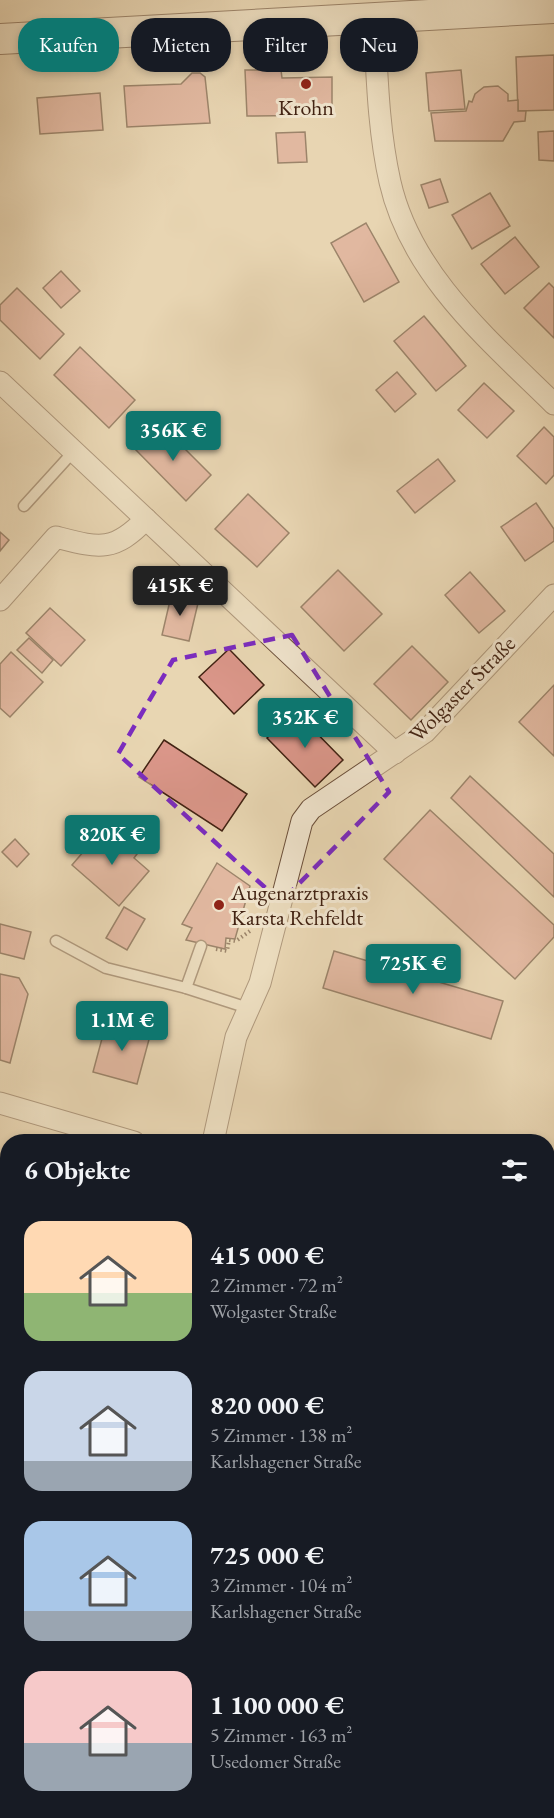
<!DOCTYPE html>
<html lang="de">
<meta charset="utf-8">
<style>
body{margin:0;font-family:"EB Garamond",serif;background:#20242c;color:#f1f3f6;height:100vh;display:flex;flex-direction:column;font-size:22px;white-space:nowrap}
*{box-sizing:border-box;margin:0}
p{font-size:20px;color:#9ea1a6}
.icon{flex:none;width:33px;height:33px;fill:none;stroke:currentColor;stroke-width:2;stroke-linecap:round;stroke-linejoin:round}
.map{position:relative;flex:1;overflow:hidden}
.drawer{position:absolute;left:0px;top:1134px;width:555px;height:684px;display:flex;flex-direction:column;background:#171b24;border-radius:24px 24px 0 0;box-shadow:0 3px 9px #0003}
.drawer>*{flex:none}
.banner{position:absolute;left:18px;top:18px;width:519px;height:54px;display:flex;gap:12px}
.price{position:absolute;translate:-50% -51px;padding:0 14px;border-radius:6px;background:#0f766e;color:#fff;font-size:20px;line-height:39px;filter:drop-shadow(0 2px 3px #0008)}
.price::after{content:'';position:absolute;left:50%;top:36px;width:18px;height:14px;margin-left:-9px;background:inherit;clip-path:polygon(0 0,100% 0,50% 100%)}
.price.active{background:#222;color:#fff}
ul{padding:0;list-style:none}
li{display:flex;align-items:center;gap:18px;height:150px;padding:0 24px}
li span{display:grid;place-items:center;flex:none;width:168px;height:120px;border-radius:18px;color:#555}
li>.icon{margin-inline-start:auto}
span .icon{width:72px;height:72px;fill:#fffc;stroke-width:1}
li b{font-size:26px}
h2{display:flex;justify-content:space-between;align-items:center;height:72px;padding:0 24px;font-size:26px}
.tag{padding:0 21px;border-radius:24px;background:#171b24;box-shadow:0 3px 9px #0003;font-size:21px;line-height:54px}
.tag.active{background:#0f766e;color:#fff}
.map>svg:first-child{display:block}
.green{fill:#b9bd8a;stroke:#7e704e;stroke-width:1.5}
.building{fill:#da9689;stroke:#422313;stroke-width:1.5}
.lines{fill:none;stroke-linecap:round;stroke-linejoin:round}
.service-casing{stroke:#6c503b;stroke-width:13}
.minor-casing{stroke:#6c503b;stroke-width:23}
.secondary-casing{stroke:#422313;stroke-width:32}
.path{stroke:#422313;stroke-width:4;stroke-dasharray:1.5 3;stroke-linecap:butt}
.service{stroke:#f0e4cd;stroke-width:10}
.minor{stroke:#f0e4cd;stroke-width:21}
.secondary{stroke:#f0e4cd;stroke-width:30}
.marked{fill:none;stroke:#7b2cbf;stroke-width:4.5;stroke-dasharray:12 8;stroke-linejoin:round}
.poi-dot{fill:#8f2418;stroke:#f0e4cd;stroke-width:2}
.labels{text-anchor:middle;dominant-baseline:central;stroke-width:6;stroke-linejoin:round;paint-order:stroke}
.poi-label{font-size:22px;fill:#422313;stroke:#f0e4cd}
.street-label{font-size:22px;fill:#422313;stroke:#f0e4cd}
</style>
<div class="map">
<svg width="554" height="1818" viewBox="0 0 554 1818">
<rect width="100%" height="100%" fill="#e8d6b2"/>
<filter id="stains"><feTurbulence type="fractalNoise" baseFrequency=".00333" numOctaves="4"/><feColorMatrix values="0 0 0 0 .2 0 0 0 0 .09 0 0 0 0 .02 0 0 0 .5 -.17"/></filter>
<radialGradient id="worn" r=".72"><stop offset=".6" stop-color="#630" stop-opacity="0"/><stop offset="1" stop-color="#630" stop-opacity=".3"/></radialGradient>
<g class="green">
<polygon points="0,1154 7,1156 7,1190 0,1188"/>
<polygon points="0,1207 7,1209 8,1359 0,1365"/>
<path d="M548,1323c6,12 6,37 0,49z"/>
<polygon points="7,1435 7,1498 0,1489 0,1442"/>
<polygon points="0,1587 8,1595 8,1810 33,1811 25,1818 0,1818"/>
</g>
<g class="building">
<polygon points="554,55 554,110 518,111 516,57"/>
<polygon points="245,70 281,70 282,78 332,77 332,115 247,116"/>
<polygon points="461,70 465,109 429,111 426,73"/>
<polygon points="192,73 200,73 205,77 210,123 127,127 124,86 181,84"/>
<polygon points="498,86 508,94 508,101 518,100 518,111 526,111 525,121 514,122 503,141 435,141 431,113 466,111 469,101 472,102 475,94 484,87"/>
<polygon points="100,93 103,130 40,134 37,98"/>
<polygon points="554,131 554,161 539,160 538,132"/>
<polygon points="305,132 307,162 278,163 276,133"/>
<polygon points="440,179 448,202 429,208 421,185"/>
<polygon points="490,193 510,226 472,249 452,215"/>
<polygon points="366,223 399,282 364,302 331,243"/>
<polygon points="515,237 539,267 505,294 481,264"/>
<polygon points="61,271 80,291 61,308 43,288"/>
<polygon points="549,283 554,288 554,338 524,308"/>
<polygon points="17,288 64,334 40,359 0,320 0,305"/>
<polygon points="424,316 466,366 436,391 394,341"/>
<polygon points="80,347 135,400 109,428 54,375"/>
<polygon points="397,372 416,394 395,412 376,390"/>
<polygon points="484,383 514,411 487,438 458,410"/>
<polygon points="160,424 211,475 186,501 135,449"/>
<polygon points="544,427 554,437 554,475 546,484 517,456"/>
<polygon points="438,459 455,481 415,513 397,491"/>
<polygon points="248,494 289,533 257,567 215,529"/>
<polygon points="536,503 554,529 554,541 525,561 501,527"/>
<polygon points="0,532 9,540 0,551"/>
<polygon points="338,570 382,614 344,651 301,607"/>
<polygon points="470,572 505,611 479,633 445,595"/>
<polygon points="172,592 199,599 189,641 162,635"/>
<polygon points="50,608 85,640 61,666 26,633"/>
<polygon points="29,638 53,660 42,673 17,650"/>
<polygon points="412,646 448,682 411,720 374,684"/>
<polygon points="229,649 264,685 234,714 199,677"/>
<polygon points="11,652 43,682 10,717 0,708 0,664"/>
<polygon points="554,685 554,756 519,722"/>
<polygon points="295,711 343,760 315,787 267,738"/>
<polygon points="164,740 247,794 222,831 139,777"/>
<polygon points="470,776 554,854 554,897 451,798"/>
<polygon points="430,810 554,925 554,937 515,979 384,859"/>
<polygon points="102,830 115,841 122,834 140,850 134,858 149,871 119,906 72,865"/>
<polygon points="15,839 29,854 17,867 2,852"/>
<polygon points="217,863 250,886 235,939 226,938 225,949 186,940 192,928 182,924"/>
<polygon points="124,907 145,919 127,950 106,938"/>
<polygon points="0,924 31,932 24,959 0,953"/>
<polygon points="334,951 503,1001 491,1039 323,988"/>
<polygon points="0,974 19,978 28,994 10,1063 0,1060"/>
<polygon points="107,1020 151,1032 137,1084 93,1072"/>
<polygon points="8,1359 8,1400 7,1401 0,1392 0,1365"/>
<polygon points="258,1810 300,1810 306,1818 249,1818"/>
<polygon points="300,1810 350,1810 357,1818 306,1818"/>
</g>
<g class="lines">
<g class="service-casing">
<g id="service">
<polyline points="24,506 74,451"/>
<polyline points="56,941 106,968 186,988 248,1008"/>
<polyline points="186,988 201,946"/>
<polyline points="0,1427 8,1421"/>
<polyline points="548,1720 554,1715"/>
<polyline points="548,1808 554,1809"/>
<polyline points="467,1818 471,1810"/>
</g>
</g>
<g class="minor-casing">
<g id="minor">
<path d="M374,18c3,55 4,111 16,164 21,93 99,158 164,222"/>
<polyline points="0,382 395,753"/>
<path d="M0,600l56,-63c43,11 57,16 90,-18"/>
<polyline points="0,1103 134,1142"/>
<polyline points="213,1142 236,1037 260,983 302,821 311,809 425,732 554,595"/>
<polyline points="548,1255 554,1258"/>
<polyline points="548,1284 554,1289"/>
<polyline points="407,1810 408,1818"/>
</g>
</g>
<g class="secondary-casing">
<g id="secondary">
<polyline points="0,39 554,8"/>
<polyline points="548,1432 554,1427"/>
<polyline points="548,1497 554,1492"/>
<polyline points="89,1818 98,1810"/>
<polyline points="164,1818 173,1810"/>
</g>
</g>
<g class="path">
<polyline points="216,949 227,951 229,940 236,941 250,931"/>
<polyline points="548,1383 554,1377"/>
<polyline points="548,1391 554,1399"/>
<polyline points="548,1547 554,1542"/>
<polyline points="0,1594 8,1580"/>
<polyline points="50,1818 59,1810"/>
<polyline points="219,1818 227,1810"/>
</g>
<use href="#service" class="service"/>
<use href="#minor" class="minor"/>
<use href="#secondary" class="secondary"/>
</g>
<path d="M0 0H554V1818H0ZM292,635l97,157 -108,110 -163,-148 55,-94z" fill="#e8d6b2" fill-opacity=".55" fill-rule="evenodd"/>
<path class="marked" d="M292,635l97,157 -108,110 -163,-148 55,-94z"/>
<g class="poi-dot">
<circle cx="306" cy="84" r="6"/>
<circle cx="219" cy="905" r="6"/>
</g>
<g class="labels">
<g class="poi-label">
<text x="306" y="107">Krohn</text>
<text x="231" y="892" text-anchor="start">Augenarztpraxis<tspan x="231" dy="25">Karsta Rehfeldt</tspan></text>
</g>
<g class="street-label">
<text transform="translate(462 689) rotate(-45)">Wolgaster Straße</text>
</g>
</g>
<rect width="100%" height="100%" filter="url(#stains)"/>
<rect width="100%" height="100%" fill="url(#worn)"/>
</svg>
<b class="price" style="left:173px;top:462px">356K €</b>
<b class="price active" style="left:180px;top:617px">415K €</b>
<b class="price" style="left:305px;top:749px">352K €</b>
<b class="price" style="left:112px;top:866px">820K €</b>
<b class="price" style="left:413px;top:995px">725K €</b>
<b class="price" style="left:122px;top:1052px">1.1M €</b>
<div class="banner">
<a class="tag active">Kaufen</a>
<a class="tag">Mieten</a>
<a class="tag">Filter</a>
<a class="tag">Neu</a>
</div>
<section class="drawer">
<h2>6 Objekte<svg class="icon" aria-label="filters" viewBox="0 0 24 24"><path d="M4 7h16M4 17h16"/><circle cx="9" cy="7" r="2"/><circle cx="15" cy="17" r="2"/></svg></h2>
<ul>
<li><span style="background:linear-gradient(#ffd9b3 60%,#8fb573 0)"><svg class="icon" aria-label="home" viewBox="0 0 24 24"><path d="M3 11l9-7 9 7M6 9v11h12V9"/></svg></span><div><b>415 000 €</b><p>2 Zimmer · 72 m²</p><p>Wolgaster Straße</p></div></li>
<li><span style="background:linear-gradient(#c9d6e8 75%,#9aa5b1 0)"><svg class="icon" aria-label="home" viewBox="0 0 24 24"><path d="M3 11l9-7 9 7M6 9v11h12V9"/></svg></span><div><b>820 000 €</b><p>5 Zimmer · 138 m²</p><p>Karlshagener Straße</p></div></li>
<li><span style="background:linear-gradient(#a9c7e8 75%,#9aa5b1 0)"><svg class="icon" aria-label="home" viewBox="0 0 24 24"><path d="M3 11l9-7 9 7M6 9v11h12V9"/></svg></span><div><b>725 000 €</b><p>3 Zimmer · 104 m²</p><p>Karlshagener Straße</p></div></li>
<li><span style="background:linear-gradient(#f6c9c9 60%,#9aa5b1 0)"><svg class="icon" aria-label="home" viewBox="0 0 24 24"><path d="M3 11l9-7 9 7M6 9v11h12V9"/></svg></span><div><b>1 100 000 €</b><p>5 Zimmer · 163 m²</p><p>Usedomer Straße</p></div></li>
</ul>
</section>
</div>
